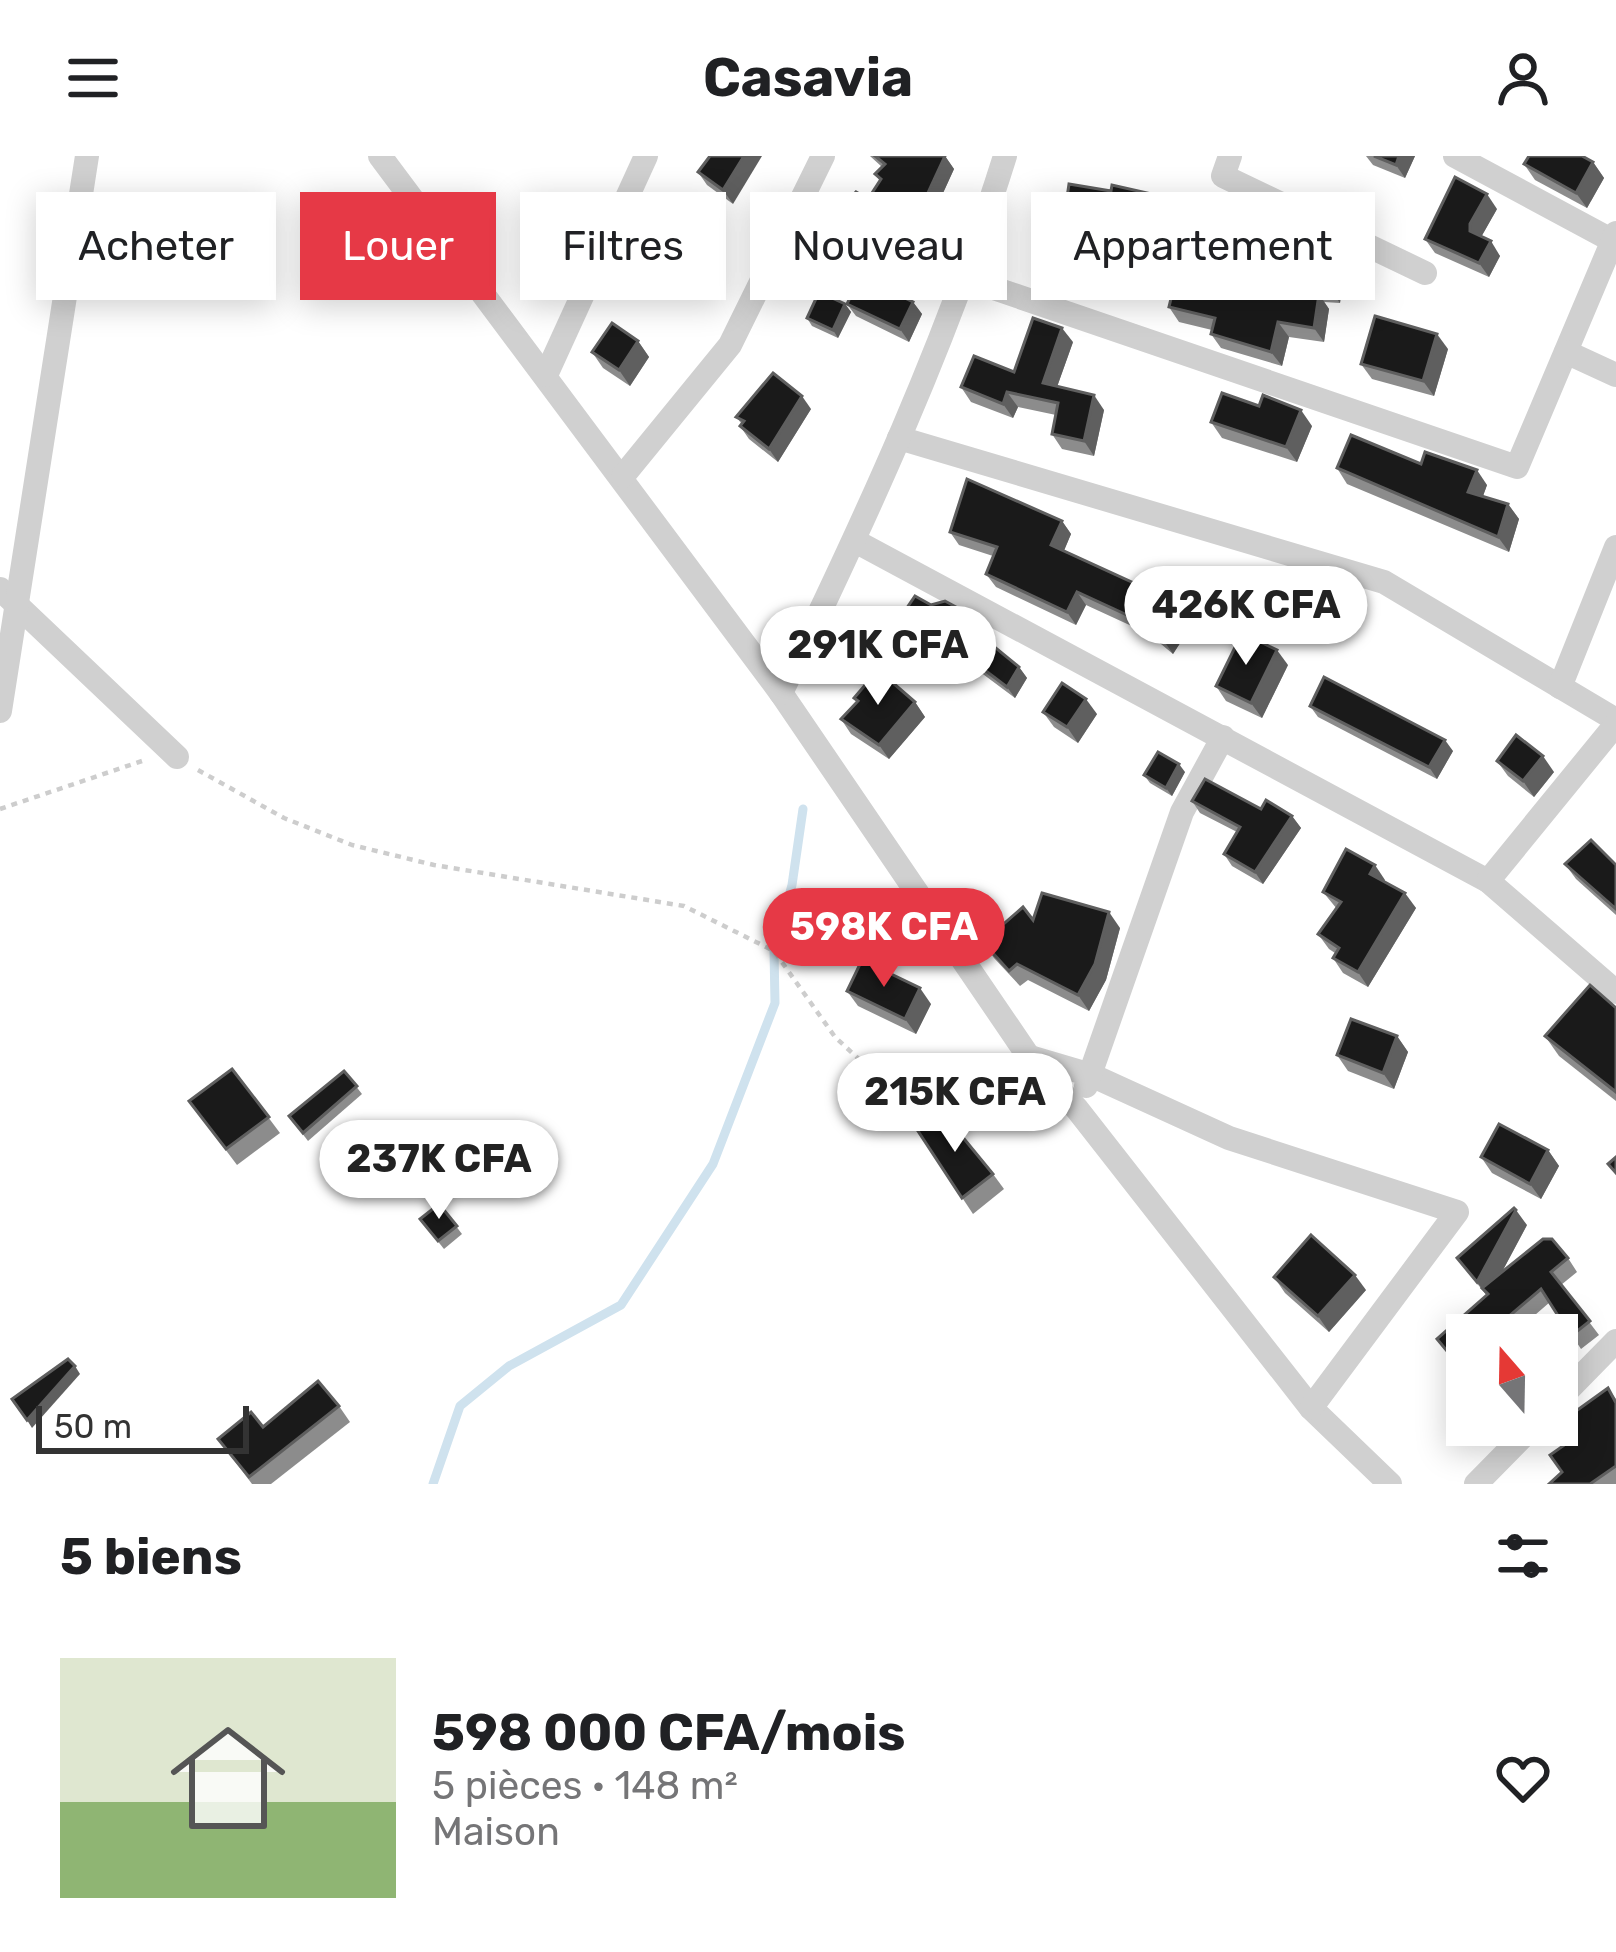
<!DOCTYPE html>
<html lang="fr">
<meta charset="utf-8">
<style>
body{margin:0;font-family:Rubik,sans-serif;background:#f2f2f2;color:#202124;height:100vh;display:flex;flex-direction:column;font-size:45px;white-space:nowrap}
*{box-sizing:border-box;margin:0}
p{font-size:39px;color:#757577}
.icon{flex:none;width:66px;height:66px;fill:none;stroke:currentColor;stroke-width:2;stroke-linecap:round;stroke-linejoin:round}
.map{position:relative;height:1328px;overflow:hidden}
.panel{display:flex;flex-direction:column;background:#fff;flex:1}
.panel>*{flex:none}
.guide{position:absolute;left:36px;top:36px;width:1545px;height:108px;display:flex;gap:24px}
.needle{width:78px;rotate:340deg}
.controls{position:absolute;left:1446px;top:1158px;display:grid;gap:24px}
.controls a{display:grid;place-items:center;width:132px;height:132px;border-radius:0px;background:#fff;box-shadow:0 6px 30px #0003;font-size:60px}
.scale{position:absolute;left:36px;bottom:30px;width:213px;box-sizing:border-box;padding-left:12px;border:6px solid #333;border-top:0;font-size:33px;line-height:42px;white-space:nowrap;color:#333;-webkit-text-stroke:9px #fff;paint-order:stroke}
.price{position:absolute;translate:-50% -102px;padding:0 27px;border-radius:42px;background:#fff;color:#222;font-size:39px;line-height:78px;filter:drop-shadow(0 3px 6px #0008)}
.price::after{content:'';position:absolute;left:50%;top:72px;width:36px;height:27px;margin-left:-18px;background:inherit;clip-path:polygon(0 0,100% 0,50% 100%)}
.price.selected{background:#e63946;color:#fff}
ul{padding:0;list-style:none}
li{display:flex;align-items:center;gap:36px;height:300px;padding:0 60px}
li span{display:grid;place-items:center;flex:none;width:336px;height:240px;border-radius:0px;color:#555}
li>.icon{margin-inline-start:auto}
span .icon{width:144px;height:144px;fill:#fffc;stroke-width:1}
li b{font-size:51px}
h2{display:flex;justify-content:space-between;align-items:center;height:144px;padding:0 60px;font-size:51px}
.pill{padding:0 42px;border-radius:0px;background:#fff;box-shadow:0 6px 30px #0003;font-size:42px;line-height:108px}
.pill.selected{background:#e63946;color:#fff}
header{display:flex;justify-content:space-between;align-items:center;height:156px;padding:0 60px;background:#fff;font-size:54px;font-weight:700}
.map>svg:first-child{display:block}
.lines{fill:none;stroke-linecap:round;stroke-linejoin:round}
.stream{stroke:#cfe2ee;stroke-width:9}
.path{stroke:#cdcdcd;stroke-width:4.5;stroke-dasharray:6 6;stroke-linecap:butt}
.street{stroke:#d0d0d0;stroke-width:24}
.wall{fill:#8c8c8c}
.shaded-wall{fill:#5f5f5f}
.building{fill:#1a1a1a;stroke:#5f5f5f;stroke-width:3}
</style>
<header><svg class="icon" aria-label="menu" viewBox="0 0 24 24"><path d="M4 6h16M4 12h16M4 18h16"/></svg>Casavia<svg class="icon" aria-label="person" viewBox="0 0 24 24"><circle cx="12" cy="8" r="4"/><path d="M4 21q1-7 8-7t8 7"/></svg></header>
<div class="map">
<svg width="1616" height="1328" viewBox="0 0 1616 1328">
<rect width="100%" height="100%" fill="#fff"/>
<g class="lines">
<polyline class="stream" points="433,1328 460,1250 509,1210 621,1149 713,1008 775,847 774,795 792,729 803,653"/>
<g class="path">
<polyline points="198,614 284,662 352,689 434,709 684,750 774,795 835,881 889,931 940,949 973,915 1000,908"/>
<polyline points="0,653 142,605"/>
</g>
<g class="street">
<polyline points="380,0 781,537 1029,901 1077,953 1311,1252 1390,1328"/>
<polyline points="1230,0 1223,20 1425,117"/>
<polyline points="1455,0 1613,85"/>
<polyline points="967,123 1517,311 1616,77"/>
<polyline points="1566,196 1616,219"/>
<polyline points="546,219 646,0"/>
<polyline points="899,282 1384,426 1616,564"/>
<polyline points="623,320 730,189 823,0"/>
<polyline points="855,385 1488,725 1616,836"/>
<polyline points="0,433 177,601"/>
<polyline points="1560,531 1616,391"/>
<path d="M781,537c85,-175 166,-351 224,-537"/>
<polyline points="0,555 87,0"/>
<polyline points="1488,725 1616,568"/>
<polyline points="1030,901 1091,919 1229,982 1457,1056 1311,1252"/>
<polyline points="1086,930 1182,656 1223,581"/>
<polyline points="1557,1245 1616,1185"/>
<polyline points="1476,1328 1534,1269"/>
</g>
</g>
<g class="wall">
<polygon points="710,0 733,48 707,29 698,16"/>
<polygon points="870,0 945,0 954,13 938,48 944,57 920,100 926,108 909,144 913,146 922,158 909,186 856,160 847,148 862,116 824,85 815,72 846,47 868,43 880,25 875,18 882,11"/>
<polygon points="1366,0 1415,0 1405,22 1373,9"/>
<polygon points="1593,6 1604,22 1587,52 1535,24 1524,8"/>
<polygon points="1183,45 1194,60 1191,68 1270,105 1266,128 1312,137 1307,130 1343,121 1340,147 1324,146 1329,153 1324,186 1289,181 1282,210 1221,192 1211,178 1212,174 1179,166 1169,151 1178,113 1072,90 1062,75"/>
<polygon points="1497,53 1481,81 1500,100 1489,121 1435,97 1425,83"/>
<polygon points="845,148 851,156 838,182 812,170 807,162"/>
<polygon points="638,185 649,201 630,230 603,212 592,196"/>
<polygon points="1073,186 1057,231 1104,254 1094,300 1062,293 1052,278 1056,259 1018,251 1013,262 971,246 961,231 1014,216"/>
<polygon points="1448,193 1434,240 1372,223 1361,208"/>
<polygon points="811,253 778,306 749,283 740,270 742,268 736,261"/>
<polygon points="1211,266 1312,270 1297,306 1222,282"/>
<polygon points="1421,308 1487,329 1483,340 1508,348 1519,363 1509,396 1347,328 1337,312"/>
<polygon points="1062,365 1071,378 1064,394 1186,451 1195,464 1173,498 1149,478 1086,449 1076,469 996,431 986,418 993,400 959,389 950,376"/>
<polygon points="931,449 975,468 974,474 1019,511 1027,522 1015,542 960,501 957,507 903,479 896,468"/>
<polygon points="1288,509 1262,562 1226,545 1216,530"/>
<polygon points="854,542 915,546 925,561 889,603 851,578 841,563 857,546"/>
<polygon points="1310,550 1453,595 1437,623 1318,561"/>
<polygon points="1043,556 1097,558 1078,587 1054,571"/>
<polygon points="1497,605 1554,616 1534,641 1508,620"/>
<polygon points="1185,616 1172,640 1150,627 1144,619"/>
<polygon points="1192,645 1261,653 1292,660 1301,672 1263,728 1232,710 1224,698 1237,676 1200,657"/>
<polygon points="1565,708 1616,709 1616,759 1576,723"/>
<polygon points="1385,724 1384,726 1416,752 1368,831 1343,817 1333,802 1335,797 1329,793 1318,778 1337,753 1323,736"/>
<polygon points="1033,764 1120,772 1106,824 1089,855 1028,824 1020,830 994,802 983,786"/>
<polygon points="847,835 931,848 916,878 858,850"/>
<polygon points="1616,852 1616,945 1559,900 1545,880"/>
<polygon points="1397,880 1408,896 1394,933 1348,915 1337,899"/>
<polygon points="232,913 280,977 237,1009 189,945"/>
<polygon points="344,915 362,938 308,985 289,960"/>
<polygon points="918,975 993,1018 1004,1033 973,1058"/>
<polygon points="1548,994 1559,1010 1541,1043 1492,1017 1481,1001"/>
<polygon points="439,1048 462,1078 444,1093 420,1063"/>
<polygon points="1527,1069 1502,1116 1568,1102 1577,1116 1561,1129 1599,1179 1581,1193 1550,1146 1512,1179 1467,1179 1467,1221 1437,1183 1487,1140 1457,1102"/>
<polygon points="1274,1121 1366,1134 1329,1176 1285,1137"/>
<polygon points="1608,1232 1616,1243 1616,1328 1549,1328 1562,1316 1563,1290"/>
<polygon points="339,1250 350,1266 271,1328 252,1328 218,1283"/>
</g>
<g class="shaded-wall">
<polygon points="744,0 762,0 733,48 723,34"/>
<polygon points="945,0 954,13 938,48 944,57 920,100 926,108 906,150 897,138 908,91 927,39"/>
<polygon points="1399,0 1415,0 1405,22 1396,9"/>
<polygon points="1593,6 1604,22 1587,52 1576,37"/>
<polygon points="1487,38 1497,53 1480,83 1470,75 1470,68"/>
<polygon points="1183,45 1194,60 1189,78 1178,63"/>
<polygon points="1491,85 1500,100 1489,121 1479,107"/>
<polygon points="1260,90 1270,105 1263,141 1253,126"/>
<polygon points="1332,105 1343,121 1340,147 1329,132"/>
<polygon points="1319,138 1329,153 1324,186 1314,172"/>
<polygon points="913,146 922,158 909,186 900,173"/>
<polygon points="845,148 851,156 838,182 833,174"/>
<polygon points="1278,166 1289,181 1282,210 1271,196"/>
<polygon points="1062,172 1073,186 1053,242 1043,227"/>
<polygon points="1437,178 1448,193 1434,240 1423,225"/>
<polygon points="638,185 649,201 630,230 619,214"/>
<polygon points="1007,236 1018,251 1013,262 1003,248"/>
<polygon points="1094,239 1104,254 1094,300 1084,285"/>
<polygon points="802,240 811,253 778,306 769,293"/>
<polygon points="1301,254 1312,270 1297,306 1286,291"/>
<polygon points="1477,314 1487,329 1479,351 1468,336"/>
<polygon points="1508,348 1519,363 1509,396 1498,381"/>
<polygon points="1062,365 1071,378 1061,402 1051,389"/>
<polygon points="1077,436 1086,449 1076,469 1067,456"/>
<polygon points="1186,451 1195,464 1173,498 1164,485"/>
<polygon points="967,457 975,468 973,478 965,467"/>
<polygon points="953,490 960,501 957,507 949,496"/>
<polygon points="1277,494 1288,509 1262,562 1251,547"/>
<polygon points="1019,511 1027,522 1015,542 1007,531"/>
<polygon points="1086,543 1097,558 1078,587 1067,571"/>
<polygon points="915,546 925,561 889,603 879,589"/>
<polygon points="1445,584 1453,595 1437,623 1429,611"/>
<polygon points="1543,600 1554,616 1534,641 1523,625"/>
<polygon points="1179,608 1185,616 1172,640 1166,632"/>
<polygon points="1292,660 1301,672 1263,728 1255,716"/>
<polygon points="1375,709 1385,724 1380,733 1370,718"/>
<polygon points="1405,737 1416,752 1368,831 1358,816"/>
<polygon points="1109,756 1120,772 1106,824 1089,855 1078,839"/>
<polygon points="920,832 931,848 916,878 905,863"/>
<polygon points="1397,880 1408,896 1394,933 1383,917"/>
<polygon points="1548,994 1559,1010 1541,1043 1530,1028"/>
<polygon points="1516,1054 1527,1069 1489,1140 1482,1132 1488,1141 1477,1126"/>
<polygon points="1355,1119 1366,1134 1329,1176 1318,1160"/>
<polygon points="75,1210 80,1218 32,1272 27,1264"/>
</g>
<g class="building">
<polygon points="710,0 744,0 723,34 698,16"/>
<polygon points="875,0 945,0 927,39 935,44 908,91 917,95 897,138 913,146 900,173 847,148 864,112 815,72 840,42 846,47 856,36 868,43 881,23 875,18 885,8"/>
<polygon points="1374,0 1399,0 1396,9"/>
<polygon points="1529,0 1582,0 1593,6 1576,37 1524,8"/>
<polygon points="1455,21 1487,38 1470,68 1470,75 1491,85 1479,107 1425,83"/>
<polygon points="1069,28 1111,35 1112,29 1183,45 1178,63 1260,90 1253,126 1319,138 1314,172 1278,166 1271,196 1211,178 1215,162 1169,151 1181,101 1062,75"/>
<polygon points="1309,104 1332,105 1329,132 1307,130"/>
<polygon points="819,136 845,148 833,174 807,162"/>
<polygon points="1375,160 1437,178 1423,225 1361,208"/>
<polygon points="1033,162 1062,172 1043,227 1094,239 1084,285 1052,278 1058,247 1007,236 1003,248 961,231 974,200 1014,216"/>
<polygon points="612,167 638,185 619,214 592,196"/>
<polygon points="773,217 802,240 769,293 740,270 744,265 736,261"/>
<polygon points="1222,237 1259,250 1263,239 1301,254 1286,291 1211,266"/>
<polygon points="1351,279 1421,308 1425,296 1477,314 1468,336 1508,348 1498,381 1337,312"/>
<polygon points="967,323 1062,365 1051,389 1186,451 1164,485 1140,465 1077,436 1067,456 986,418 997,391 950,376"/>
<polygon points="915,440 931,449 945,445 967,457 965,467 1019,511 1007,531 953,490 949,496 896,468"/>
<polygon points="1242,477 1277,494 1251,547 1216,530"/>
<polygon points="878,514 915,546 879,589 841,563 858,545 854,542"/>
<polygon points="1324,521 1445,584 1429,611 1310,550"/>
<polygon points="1062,527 1086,543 1067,571 1043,556"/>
<polygon points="1516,579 1543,600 1523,625 1497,605"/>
<polygon points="1158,596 1179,608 1166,632 1144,619"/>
<polygon points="1205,623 1261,653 1266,644 1292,660 1255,716 1224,698 1240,671 1192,645"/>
<polygon points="1591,684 1616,709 1616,753 1565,708"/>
<polygon points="1346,693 1375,709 1370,718 1405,737 1358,816 1333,802 1339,792 1318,778 1341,746 1323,736"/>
<polygon points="1042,737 1109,756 1095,808 1078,839 1017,808 1009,815 983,786 1023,751 1033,764"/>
<polygon points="862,804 920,832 905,863 847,835"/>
<polygon points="1590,829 1616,852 1616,936 1545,880"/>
<polygon points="1351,863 1397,880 1383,917 1337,899"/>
<polygon points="232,913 269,961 226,993 189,945"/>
<polygon points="344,915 357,930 303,977 289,960"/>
<polygon points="942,956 993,1018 962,1042 918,975"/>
<polygon points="1499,968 1548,994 1530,1028 1481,1001"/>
<polygon points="1616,1001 1616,1017 1608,1008"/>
<polygon points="439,1048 457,1070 438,1085 420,1063"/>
<polygon points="1514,1052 1516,1054 1477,1126 1457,1102"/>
<polygon points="1311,1079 1355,1119 1318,1160 1274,1121"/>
<polygon points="1543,1083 1552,1083 1568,1102 1551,1116 1590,1165 1571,1180 1541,1133 1487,1179 1467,1179 1467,1207 1461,1212 1437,1183 1488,1138 1482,1132"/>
<polygon points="68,1203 75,1210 27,1264 12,1243"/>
<polygon points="318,1225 339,1250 249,1321 218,1283 251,1256 263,1271"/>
<polygon points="1608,1232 1616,1247 1616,1310 1590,1328 1549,1328 1562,1316 1550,1299 1563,1290 1551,1273"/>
</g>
</svg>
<div class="controls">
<a><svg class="needle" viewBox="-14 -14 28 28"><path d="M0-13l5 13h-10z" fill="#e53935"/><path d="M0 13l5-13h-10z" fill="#757577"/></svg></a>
</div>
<div class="scale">50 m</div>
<b class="price" style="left:1246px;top:512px">426K CFA</b>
<b class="price" style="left:878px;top:552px">291K CFA</b>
<b class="price selected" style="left:884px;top:834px">598K CFA</b>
<b class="price" style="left:955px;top:999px">215K CFA</b>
<b class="price" style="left:439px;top:1066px">237K CFA</b>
<div class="guide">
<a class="pill">Acheter</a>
<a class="pill selected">Louer</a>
<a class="pill">Filtres</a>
<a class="pill">Nouveau</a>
<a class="pill">Appartement</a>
</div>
</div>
<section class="panel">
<h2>5 biens<svg class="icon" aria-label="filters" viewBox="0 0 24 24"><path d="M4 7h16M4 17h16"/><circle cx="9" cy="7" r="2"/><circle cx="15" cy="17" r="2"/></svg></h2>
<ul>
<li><span style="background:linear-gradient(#dfe7d0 60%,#8fb573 0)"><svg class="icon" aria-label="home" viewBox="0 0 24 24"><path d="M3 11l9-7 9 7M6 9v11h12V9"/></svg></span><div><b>598 000 CFA/mois</b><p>5 pièces · 148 m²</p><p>Maison</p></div><svg class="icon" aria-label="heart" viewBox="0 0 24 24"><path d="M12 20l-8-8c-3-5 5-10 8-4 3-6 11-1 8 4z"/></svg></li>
</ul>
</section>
